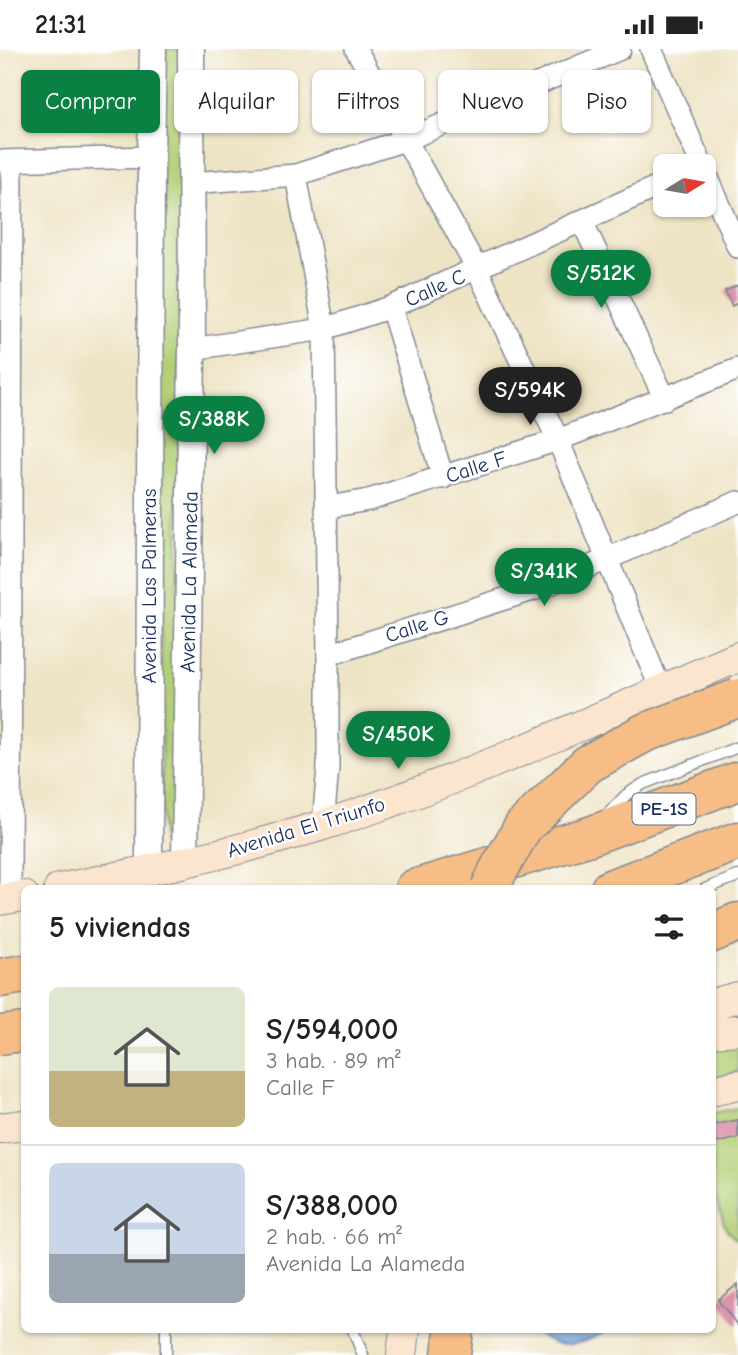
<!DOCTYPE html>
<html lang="es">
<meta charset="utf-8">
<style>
body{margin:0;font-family:"Comic Neue",sans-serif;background:#f2f2f2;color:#222;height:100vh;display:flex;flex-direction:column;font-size:26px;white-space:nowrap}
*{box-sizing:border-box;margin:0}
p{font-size:23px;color:#767676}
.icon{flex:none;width:38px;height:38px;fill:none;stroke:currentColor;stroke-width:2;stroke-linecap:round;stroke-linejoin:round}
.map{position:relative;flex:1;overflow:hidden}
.sheet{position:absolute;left:21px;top:836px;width:695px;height:448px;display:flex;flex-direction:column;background:#fff;border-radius:10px;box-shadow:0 2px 5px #0004}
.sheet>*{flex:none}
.banner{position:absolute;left:21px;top:21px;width:696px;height:63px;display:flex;gap:14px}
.needle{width:46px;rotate:79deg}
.buttons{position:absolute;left:653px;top:105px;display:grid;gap:14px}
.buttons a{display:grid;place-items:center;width:63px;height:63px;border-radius:10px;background:#fff;box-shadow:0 2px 5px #0004;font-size:35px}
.price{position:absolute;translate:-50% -60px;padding:0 16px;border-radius:24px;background:#0b8043;color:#fff;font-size:23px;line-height:46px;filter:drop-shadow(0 2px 4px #0008)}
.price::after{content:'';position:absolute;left:50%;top:42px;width:21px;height:16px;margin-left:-10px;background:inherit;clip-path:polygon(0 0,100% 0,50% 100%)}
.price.selected{background:#222;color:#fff}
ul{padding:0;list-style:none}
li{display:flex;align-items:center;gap:21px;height:175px;padding:0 28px}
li+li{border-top:2px solid #e0e0e0}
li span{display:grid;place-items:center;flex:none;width:196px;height:140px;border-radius:10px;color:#555}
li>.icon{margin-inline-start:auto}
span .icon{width:84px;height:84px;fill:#fffc;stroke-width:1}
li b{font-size:30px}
h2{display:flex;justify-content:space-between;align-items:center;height:84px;padding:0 28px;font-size:30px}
.pill{padding:0 24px;border-radius:10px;background:#fff;box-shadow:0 2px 5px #0004;font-size:24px;line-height:63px}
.pill.selected{background:#0b8043;color:#fff}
.status{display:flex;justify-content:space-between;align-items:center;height:49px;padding:0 35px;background:#fff;direction:ltr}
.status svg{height:19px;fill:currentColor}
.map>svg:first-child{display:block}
.green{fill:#b3ce74;stroke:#677e69;stroke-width:2}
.water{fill:#669ed5;stroke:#40669a;stroke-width:2}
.building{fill:#db92ac}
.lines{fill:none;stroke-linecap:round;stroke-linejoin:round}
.service-casing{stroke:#848991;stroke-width:13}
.minor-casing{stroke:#848991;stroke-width:24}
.tertiary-casing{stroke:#848991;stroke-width:29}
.secondary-casing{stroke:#848991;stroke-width:32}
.motorway-casing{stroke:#848991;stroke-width:41}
.service{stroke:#fff;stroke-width:10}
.minor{stroke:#fff;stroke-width:21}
.tertiary{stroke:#fff;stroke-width:26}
.secondary{stroke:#fbe5cf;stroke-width:30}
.motorway{stroke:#f6be86;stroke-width:38}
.motorway-bridge-casing{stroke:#848991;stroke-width:41;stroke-linecap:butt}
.motorway-bridge{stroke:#f6be86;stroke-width:38}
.labels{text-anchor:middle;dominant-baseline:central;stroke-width:5;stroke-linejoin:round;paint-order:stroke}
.shield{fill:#fff;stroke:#5f6d8e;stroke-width:2}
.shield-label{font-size:19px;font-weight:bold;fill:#1b2f5e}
.street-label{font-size:21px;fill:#1b2f5e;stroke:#fff}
</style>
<div class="status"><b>21:31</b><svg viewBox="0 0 49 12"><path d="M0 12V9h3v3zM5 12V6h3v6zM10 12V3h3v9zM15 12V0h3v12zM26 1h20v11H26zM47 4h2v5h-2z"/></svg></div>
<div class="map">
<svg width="738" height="1306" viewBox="0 0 738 1306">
<rect width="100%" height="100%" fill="#fff"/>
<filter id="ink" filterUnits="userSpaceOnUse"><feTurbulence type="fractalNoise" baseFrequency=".0143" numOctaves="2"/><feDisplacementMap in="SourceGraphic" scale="14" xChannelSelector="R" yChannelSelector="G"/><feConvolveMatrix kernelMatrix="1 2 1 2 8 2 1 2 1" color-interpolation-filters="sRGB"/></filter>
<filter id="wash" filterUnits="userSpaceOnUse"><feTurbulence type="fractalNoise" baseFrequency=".00686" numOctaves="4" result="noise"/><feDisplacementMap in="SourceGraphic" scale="28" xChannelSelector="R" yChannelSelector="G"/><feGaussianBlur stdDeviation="1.57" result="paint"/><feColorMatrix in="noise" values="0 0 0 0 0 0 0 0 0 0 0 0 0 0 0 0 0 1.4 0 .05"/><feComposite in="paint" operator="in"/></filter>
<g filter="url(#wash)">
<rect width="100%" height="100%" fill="#eee3c4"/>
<g class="green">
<polygon points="158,0 182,0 176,794 171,797 162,795"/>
<polygon points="738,986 738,1023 712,1029 712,990"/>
<path d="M738,1059v132c-19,-10 -14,-31 -26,-47v-80z"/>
</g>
<path class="water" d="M534,1281h77c-26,13 -56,25 -77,0z"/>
<g id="blocks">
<g class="building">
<polygon points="738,236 738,254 732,257 725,242"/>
<polygon points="738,1071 738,1089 712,1095 712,1076"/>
<polygon points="738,1235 738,1277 718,1251"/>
</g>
</g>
</g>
<g filter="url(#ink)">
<use href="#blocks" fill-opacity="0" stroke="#848991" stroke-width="2"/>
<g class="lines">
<g class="service-casing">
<g id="service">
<polyline points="606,767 626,746 643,735 738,698"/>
<polyline points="705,840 738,827"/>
<polyline points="353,1281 363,1306"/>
<polyline points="166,1306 166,1281"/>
</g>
</g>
<g class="minor-casing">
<g id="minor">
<polyline points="356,0 477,220 558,391 661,641"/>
<polyline points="651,0 702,117"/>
<polyline points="0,112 151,108"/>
<polyline points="704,120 738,198"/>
<polyline points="296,126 324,280 328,606 328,718 323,776"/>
<polyline points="190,134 296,126 408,90 620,0"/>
<polyline points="582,172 665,350"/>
<polyline points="391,258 443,429"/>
<polyline points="192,300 324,280 391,258 665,134"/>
<polyline points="328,458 369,451 558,391 738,320"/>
<polyline points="328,606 545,537 738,453"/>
<polyline points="10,850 12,112"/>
</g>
</g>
<g class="tertiary-casing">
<g id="tertiary">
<polyline points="185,814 192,300 191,0"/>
<polyline points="149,822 151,108 153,0"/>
</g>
</g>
<g class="secondary-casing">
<g id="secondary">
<path d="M59,840c89,-18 178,-37 264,-64 142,-45 278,-109 415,-168"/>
<polyline points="0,851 24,847"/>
<polyline points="712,955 738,948"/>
<polyline points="712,983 738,981"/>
<polyline points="712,1042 738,1036"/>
<polyline points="0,1079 24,1076"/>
<polyline points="402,1306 405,1281"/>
</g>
</g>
<g class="motorway-casing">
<g id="motorway">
<polyline points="414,840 590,787 738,732"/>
<polyline points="610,840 738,792"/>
<polyline points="712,884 738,873"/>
<polyline points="0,929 24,925"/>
<polyline points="0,986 24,983"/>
<polyline points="451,1306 454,1281"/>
</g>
</g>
<use href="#service" class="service"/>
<use href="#minor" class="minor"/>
<use href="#tertiary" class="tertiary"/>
<use href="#secondary" class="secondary"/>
<use href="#motorway" class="motorway"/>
<g class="motorway-bridge-casing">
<polyline id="motorway-bridge" points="490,840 498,822 523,778 588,715 644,684 738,649"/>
</g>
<use href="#motorway-bridge" class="motorway-bridge"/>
</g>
</g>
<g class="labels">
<rect class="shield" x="632.5" y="744.5" width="63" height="31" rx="5"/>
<g class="shield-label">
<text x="664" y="760">PE-1S</text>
</g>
<g class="street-label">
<text transform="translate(435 239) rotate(-24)">Calle C</text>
<text transform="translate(476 418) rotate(-18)">Calle F</text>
<text transform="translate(189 533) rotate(-89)">Avenida La Alameda</text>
<text transform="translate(149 537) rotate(-90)">Avenida Las Palmeras</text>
<text transform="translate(417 577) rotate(-18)">Calle G</text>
<text transform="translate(306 778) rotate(-17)">Avenida El Triunfo</text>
</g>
</g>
</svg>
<div class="buttons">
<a><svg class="needle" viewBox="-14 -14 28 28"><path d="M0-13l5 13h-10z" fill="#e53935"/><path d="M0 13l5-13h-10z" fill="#767676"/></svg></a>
</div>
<b class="price" style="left:601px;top:261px">S/512K</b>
<b class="price selected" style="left:530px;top:378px">S/594K</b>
<b class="price" style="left:214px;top:407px">S/388K</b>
<b class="price" style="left:544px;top:559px">S/341K</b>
<b class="price" style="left:398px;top:722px">S/450K</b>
<div class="banner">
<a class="pill selected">Comprar</a>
<a class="pill">Alquilar</a>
<a class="pill">Filtros</a>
<a class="pill">Nuevo</a>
<a class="pill">Piso</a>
</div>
<section class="sheet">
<h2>5 viviendas<svg class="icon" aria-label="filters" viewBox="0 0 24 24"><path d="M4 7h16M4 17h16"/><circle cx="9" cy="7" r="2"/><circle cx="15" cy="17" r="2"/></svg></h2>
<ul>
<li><span style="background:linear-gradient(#dfe7d0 60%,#c2b280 0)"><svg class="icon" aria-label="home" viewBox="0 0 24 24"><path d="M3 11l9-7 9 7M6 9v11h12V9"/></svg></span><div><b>S/594,000</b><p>3 hab. · 89 m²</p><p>Calle F</p></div></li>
<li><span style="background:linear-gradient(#c9d6e8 65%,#9aa5b1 0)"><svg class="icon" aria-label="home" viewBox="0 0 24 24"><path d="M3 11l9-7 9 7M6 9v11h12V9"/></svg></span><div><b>S/388,000</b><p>2 hab. · 66 m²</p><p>Avenida La Alameda</p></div></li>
</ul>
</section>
</div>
